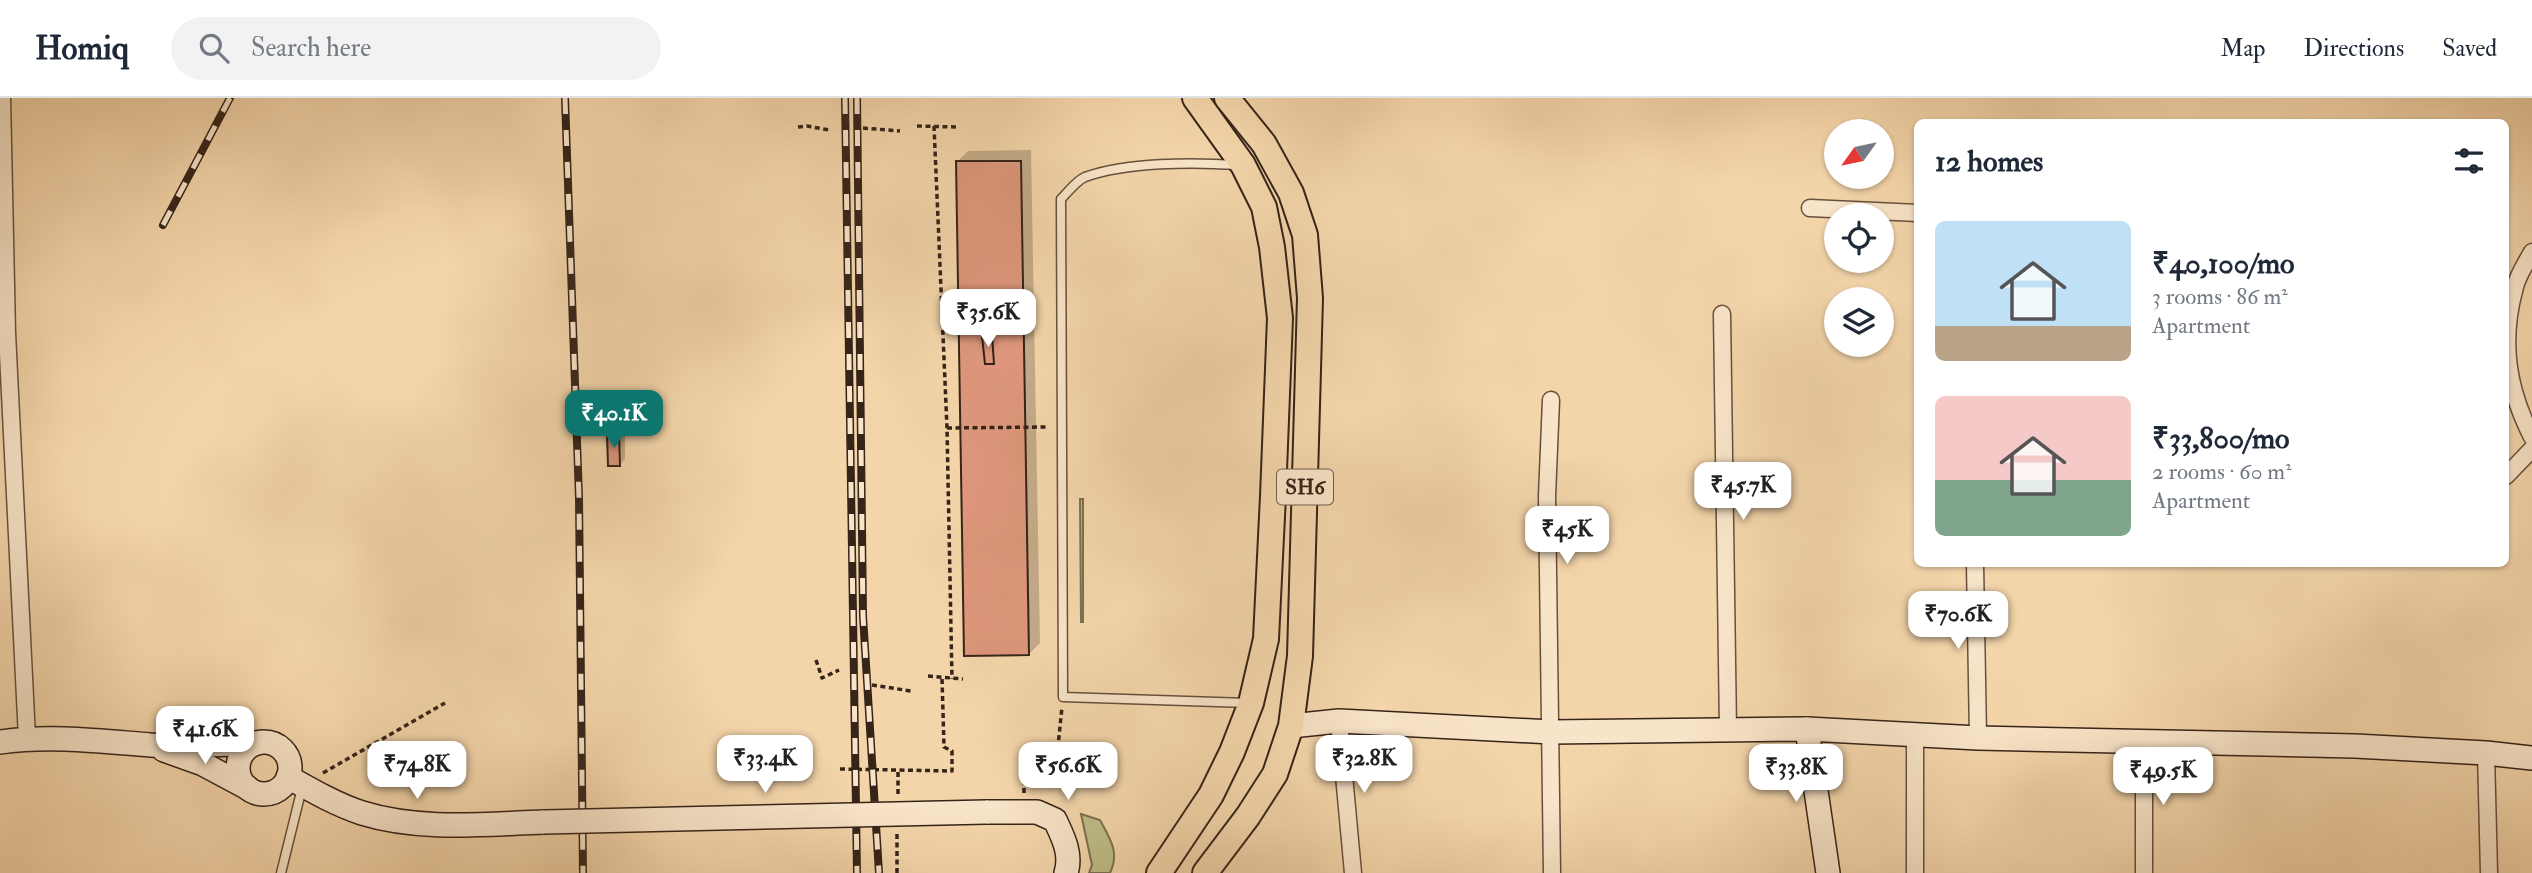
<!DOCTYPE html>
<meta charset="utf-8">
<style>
body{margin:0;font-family:"IM FELL Double Pica",serif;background:#f2f2f3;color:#1f2937;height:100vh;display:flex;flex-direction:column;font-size:26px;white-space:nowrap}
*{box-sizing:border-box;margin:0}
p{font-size:23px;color:#747a83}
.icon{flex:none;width:38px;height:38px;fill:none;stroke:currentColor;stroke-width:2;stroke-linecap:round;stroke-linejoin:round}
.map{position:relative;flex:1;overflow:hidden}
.sheet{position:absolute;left:1914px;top:21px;width:595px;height:448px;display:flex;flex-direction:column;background:#fff;border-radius:10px;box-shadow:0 2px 5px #0004}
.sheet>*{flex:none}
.needle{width:46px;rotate:237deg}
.buttons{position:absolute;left:1824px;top:21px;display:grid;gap:14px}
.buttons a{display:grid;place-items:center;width:70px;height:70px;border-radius:50%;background:#fff;box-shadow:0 2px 5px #0004;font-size:35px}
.price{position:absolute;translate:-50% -60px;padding:0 16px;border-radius:14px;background:#fff;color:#222;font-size:23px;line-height:46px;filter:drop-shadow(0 2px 4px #0008)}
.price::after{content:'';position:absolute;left:50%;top:42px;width:21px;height:16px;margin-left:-10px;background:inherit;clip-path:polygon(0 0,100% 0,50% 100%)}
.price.active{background:#0f766e;color:#fff}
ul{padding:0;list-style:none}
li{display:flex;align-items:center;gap:21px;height:175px;padding:0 21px}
li span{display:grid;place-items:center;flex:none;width:196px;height:140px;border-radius:10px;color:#555}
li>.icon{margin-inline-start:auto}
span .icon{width:84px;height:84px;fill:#fffc;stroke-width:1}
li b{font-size:30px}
h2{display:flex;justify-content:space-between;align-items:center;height:84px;padding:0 21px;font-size:30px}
header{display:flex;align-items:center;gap:42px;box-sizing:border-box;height:98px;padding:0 35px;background:#fff;border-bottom:2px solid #e0e1e3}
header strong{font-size:33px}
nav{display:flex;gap:38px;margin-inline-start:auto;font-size:24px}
.search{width:490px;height:63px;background:#f2f2f3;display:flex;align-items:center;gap:18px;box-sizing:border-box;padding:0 24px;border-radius:38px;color:#747a83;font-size:26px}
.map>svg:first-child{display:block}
.green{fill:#bebd87;stroke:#7a7050;stroke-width:2}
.shadow{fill:#0003}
.building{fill:#dd967b;stroke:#362419;stroke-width:2}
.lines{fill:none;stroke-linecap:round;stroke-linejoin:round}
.lane-casing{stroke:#66503d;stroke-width:11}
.street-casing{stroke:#66503d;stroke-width:19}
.secondary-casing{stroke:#362419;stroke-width:26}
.primary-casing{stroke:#362419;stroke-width:28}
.path{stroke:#362419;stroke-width:3.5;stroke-dasharray:5 3.5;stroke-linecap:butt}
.lane{stroke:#f8e4c8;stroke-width:8}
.street{stroke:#f8e4c8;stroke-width:16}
.secondary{stroke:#f8e4c8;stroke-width:23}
.primary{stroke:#f4d5aa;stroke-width:24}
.rail-casing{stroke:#362419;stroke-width:8}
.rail{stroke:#f8e4c8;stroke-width:5;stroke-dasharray:16;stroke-linecap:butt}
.secondary-bridge-casing{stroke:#362419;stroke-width:26;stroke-linecap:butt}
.secondary-bridge{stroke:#f8e4c8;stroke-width:23}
.labels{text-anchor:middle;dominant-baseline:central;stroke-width:5;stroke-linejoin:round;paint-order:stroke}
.shield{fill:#f8e4c8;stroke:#705e4e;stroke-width:2}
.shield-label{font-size:21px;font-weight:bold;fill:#362419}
</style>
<header>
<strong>Homiq</strong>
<div class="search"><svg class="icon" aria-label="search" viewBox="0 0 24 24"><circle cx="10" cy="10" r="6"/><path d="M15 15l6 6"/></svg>Search here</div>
<nav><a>Map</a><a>Directions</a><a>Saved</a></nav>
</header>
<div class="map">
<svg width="2532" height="775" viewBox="0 0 2532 775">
<rect width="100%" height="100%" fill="#f4d5aa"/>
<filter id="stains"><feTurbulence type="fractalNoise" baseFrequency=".00286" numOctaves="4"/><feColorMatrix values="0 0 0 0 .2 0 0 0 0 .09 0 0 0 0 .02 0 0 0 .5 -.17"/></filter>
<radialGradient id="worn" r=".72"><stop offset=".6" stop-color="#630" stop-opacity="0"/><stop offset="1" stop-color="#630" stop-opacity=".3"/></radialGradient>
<g class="green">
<polygon points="1080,401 1083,401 1083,524 1081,524"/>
<path d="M1081,716l19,6c10,19 20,32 10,53h-21l3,-8z"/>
</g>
<g class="shadow">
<polygon points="1031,52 1040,545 1029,556 957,64 968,53"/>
<polygon points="625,306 625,361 620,366 610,367 607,312 612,307"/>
</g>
<g class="building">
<polygon points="956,63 1021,63 1029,557 964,558"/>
<polygon points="992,237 994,266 985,266 982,238"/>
<polygon points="621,310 622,336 606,337 605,311"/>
<polygon points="619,336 620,368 608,368 607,337"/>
</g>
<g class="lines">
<g class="lane-casing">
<g id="lane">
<path d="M1237,67c-44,-3 -110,-3 -152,12 -9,4 -17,15 -24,22l2,498 185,6"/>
<polyline points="281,775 302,690"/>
</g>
</g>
<g class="street-casing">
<g id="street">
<polyline points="2,0 7,235 27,640"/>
<polyline points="1810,110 1918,115"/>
<path d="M2532,154c-6,11 -14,23 -17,35 -15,54 -8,101 17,150"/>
<polyline points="1722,216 1728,632"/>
<polyline points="1551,302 1547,398 1552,775"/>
<polyline points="2506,378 2532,351"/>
<polyline points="1975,466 1978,640"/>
<polyline points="1339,623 1353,775"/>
<polyline points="2144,643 2144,775"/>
<polyline points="2486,655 2489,775"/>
<polyline points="1915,775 1915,636"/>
</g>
</g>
<g class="secondary-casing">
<g id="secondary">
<polyline points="1291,628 1339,623 1551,634 1807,631 1978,640 2355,648 2486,655 2532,660"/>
<polyline points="1807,631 1828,775"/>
<path d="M0,644c50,-7 100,-1 150,3 35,2 72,-1 107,-2"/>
<circle cx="264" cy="670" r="26"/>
<polyline points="164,652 203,666 248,690"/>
<path d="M288,679c23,13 49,28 74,36 58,18 122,11 182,9"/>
<path d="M986,714h51l18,8c8,17 17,34 11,53"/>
</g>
</g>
<g class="primary-casing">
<g id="primary">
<polyline points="1159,775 1211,697 1232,654 1251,605 1266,541 1273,398 1280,220 1272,149 1264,109 1243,67 1195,0"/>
<polyline points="1205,775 1248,718 1275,676 1291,628 1300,558 1310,200 1305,137 1291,95 1264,46 1227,0"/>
</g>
</g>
<g class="path">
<polyline points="917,28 957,29"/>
<polyline points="934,28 947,330 952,581"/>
<polyline points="798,29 807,28 829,32"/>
<polyline points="863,30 900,33"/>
<polyline points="947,330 1049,329"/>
<polyline points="816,562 822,580 839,572"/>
<polyline points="928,578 963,581"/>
<polyline points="872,587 911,593"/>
<polyline points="840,671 952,673 952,653 944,649 942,580"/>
<polyline points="323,675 445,605"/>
<polyline points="1024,695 1024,659 1057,658 1062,609"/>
<polyline points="898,696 898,673"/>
<polyline points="897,775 897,735"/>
</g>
<use href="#lane" class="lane"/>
<use href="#street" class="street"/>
<use href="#secondary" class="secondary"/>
<use href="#primary" class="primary"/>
<g class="rail-casing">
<g id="rail">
<polyline points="565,0 579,400 583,775"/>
<polyline points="845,0 857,775"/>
<polyline points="857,0 863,518 879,775"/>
<polyline points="163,127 230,0"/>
</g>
</g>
<use href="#rail" class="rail"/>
<g class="secondary-bridge-casing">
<polyline id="secondary-bridge" points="544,724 986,714"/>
</g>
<use href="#secondary-bridge" class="secondary-bridge"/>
</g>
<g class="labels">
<rect class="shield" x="1277" y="371.5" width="56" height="35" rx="5"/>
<g class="shield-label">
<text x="1305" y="389">SH6</text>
</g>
</g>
<rect width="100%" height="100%" filter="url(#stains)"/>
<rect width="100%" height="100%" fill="url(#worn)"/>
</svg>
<div class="buttons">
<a><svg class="needle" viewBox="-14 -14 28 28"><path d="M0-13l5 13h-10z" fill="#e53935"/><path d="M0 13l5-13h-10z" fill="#747a83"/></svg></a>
<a><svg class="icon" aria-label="locate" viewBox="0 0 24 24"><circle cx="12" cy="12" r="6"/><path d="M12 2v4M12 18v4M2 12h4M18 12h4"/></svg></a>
<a><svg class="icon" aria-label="layers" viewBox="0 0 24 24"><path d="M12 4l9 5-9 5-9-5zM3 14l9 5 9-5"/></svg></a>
</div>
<b class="price" style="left:988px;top:251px">₹35.6K</b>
<b class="price active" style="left:614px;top:352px">₹40.1K</b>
<b class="price" style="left:1743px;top:424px">₹45.7K</b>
<b class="price" style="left:1567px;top:468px">₹45K</b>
<b class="price" style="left:1958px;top:553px">₹70.6K</b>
<b class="price" style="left:205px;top:668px">₹41.6K</b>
<b class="price" style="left:765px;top:697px">₹33.4K</b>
<b class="price" style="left:1364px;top:697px">₹32.8K</b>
<b class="price" style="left:417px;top:703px">₹74.8K</b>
<b class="price" style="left:1068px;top:704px">₹56.6K</b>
<b class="price" style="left:1796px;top:706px">₹33.8K</b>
<b class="price" style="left:2163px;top:709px">₹49.5K</b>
<section class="sheet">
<h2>12 homes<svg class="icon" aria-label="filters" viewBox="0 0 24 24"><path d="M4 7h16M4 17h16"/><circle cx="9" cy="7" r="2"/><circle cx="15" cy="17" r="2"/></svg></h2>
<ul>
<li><span style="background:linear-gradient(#bfe0f5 75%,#b9a48a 0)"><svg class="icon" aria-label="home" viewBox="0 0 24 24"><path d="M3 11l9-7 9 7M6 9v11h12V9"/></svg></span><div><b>₹40,100/mo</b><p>3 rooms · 86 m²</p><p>Apartment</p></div></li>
<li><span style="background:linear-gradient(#f6c9c9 60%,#7fa58c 0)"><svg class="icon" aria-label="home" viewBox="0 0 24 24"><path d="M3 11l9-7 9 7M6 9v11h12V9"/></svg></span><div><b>₹33,800/mo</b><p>2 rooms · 60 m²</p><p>Apartment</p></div></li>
</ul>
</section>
</div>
